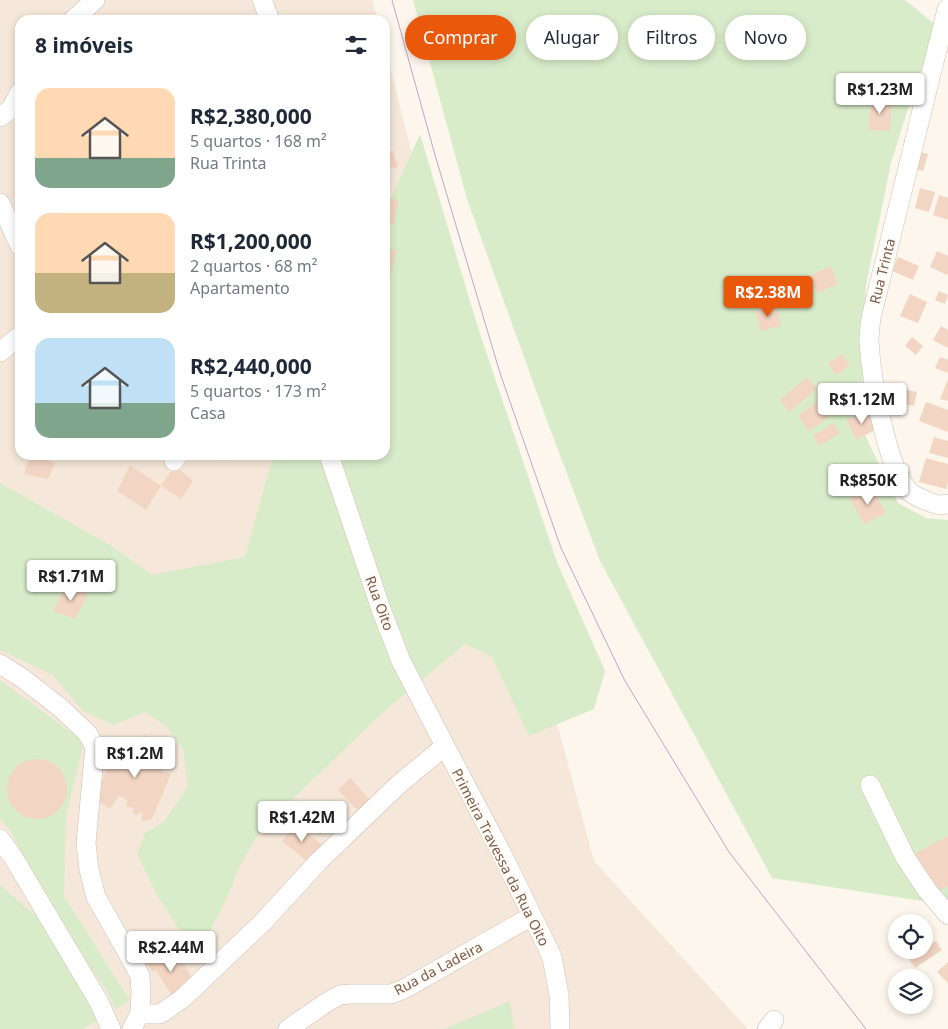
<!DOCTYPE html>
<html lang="pt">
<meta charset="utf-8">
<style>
body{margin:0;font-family:"Noto Sans",sans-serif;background:#f6f6f7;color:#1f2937;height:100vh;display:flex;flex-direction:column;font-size:19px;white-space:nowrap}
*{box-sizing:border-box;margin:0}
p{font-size:16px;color:#747a83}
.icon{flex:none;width:28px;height:28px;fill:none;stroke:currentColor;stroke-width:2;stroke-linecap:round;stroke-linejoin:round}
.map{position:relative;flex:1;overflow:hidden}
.panel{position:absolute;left:15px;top:15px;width:375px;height:445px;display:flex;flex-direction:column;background:#fff;border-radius:15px;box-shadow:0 2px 8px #0003}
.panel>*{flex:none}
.top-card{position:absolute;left:405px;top:15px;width:468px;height:45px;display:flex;gap:10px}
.controls{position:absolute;left:888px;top:914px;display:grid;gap:10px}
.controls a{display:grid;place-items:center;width:45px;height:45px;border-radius:50%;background:#fff;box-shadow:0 2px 8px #0003;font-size:25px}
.price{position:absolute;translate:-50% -42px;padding:0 11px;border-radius:5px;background:#fff;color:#222;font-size:16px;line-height:32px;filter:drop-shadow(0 1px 2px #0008)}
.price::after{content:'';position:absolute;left:50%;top:30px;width:15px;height:11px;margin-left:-8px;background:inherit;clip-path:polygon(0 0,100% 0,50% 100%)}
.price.current{background:#ea580c;color:#fff}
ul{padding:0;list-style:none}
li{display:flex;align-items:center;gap:15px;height:125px;padding:0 20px}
li span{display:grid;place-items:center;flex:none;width:140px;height:100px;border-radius:15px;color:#555}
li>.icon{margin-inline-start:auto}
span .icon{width:60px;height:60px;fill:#fffc;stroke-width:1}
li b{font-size:21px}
h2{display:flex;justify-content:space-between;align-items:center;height:60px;padding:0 20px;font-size:21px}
.pill{padding:0 18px;border-radius:22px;background:#fff;box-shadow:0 2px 8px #0003;font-size:18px;line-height:45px}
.pill.current{background:#ea580c;color:#fff}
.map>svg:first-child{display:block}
.residential{fill:#f5e8da}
.green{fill:#d8ecc9}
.building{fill:#f3d5c3}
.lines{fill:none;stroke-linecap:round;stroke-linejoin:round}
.minor-casing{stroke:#d1beb0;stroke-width:20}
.minor{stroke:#fff;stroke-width:19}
.tram{stroke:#b9a8c9;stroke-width:1}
.labels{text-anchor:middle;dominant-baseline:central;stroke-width:4.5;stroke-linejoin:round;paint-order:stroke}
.street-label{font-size:14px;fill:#7a5c4d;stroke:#fffaf3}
</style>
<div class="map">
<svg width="948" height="1029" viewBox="0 0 948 1029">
<rect width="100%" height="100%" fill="#fdf6ec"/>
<polygon class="residential" points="0,0 372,0 378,20 20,20 20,455 385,455 385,47 536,645 594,861 748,1029 0,1029"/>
<g class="green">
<polygon points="413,0 905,0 937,26 912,96 891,163 866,285 861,427 898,503 926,518 948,520 948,905 772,878 600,561 546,418 467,199"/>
<polygon points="420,134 478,328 557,562 605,671 594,709 529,736 492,657 465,644 382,713 261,830 239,867 230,891 205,941 178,928 158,897 137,854 145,833 165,821 188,786 183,749 166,726 145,712 113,725 82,710 53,675 0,650 0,483 110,545 152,575 245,557 269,470 276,455 385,455 385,212"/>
<polygon points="0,680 84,742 66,815 64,896 130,1001 116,1009 106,989 78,950 28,865 11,832 0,818"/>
<polygon points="0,885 36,916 104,1016 83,1029 0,1029"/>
<polygon points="510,1001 514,1029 444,1029"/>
</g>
<g class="building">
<polygon points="871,98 892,99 890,131 868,130"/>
<polygon points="393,151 398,167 385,169 385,152"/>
<polygon points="921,152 928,154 923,171 916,169"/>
<polygon points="920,188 935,192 929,212 915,208"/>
<polygon points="385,195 398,201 394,224 385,222"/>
<polygon points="939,195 948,198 948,220 933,215"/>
<polygon points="385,247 396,251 388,286 385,284"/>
<polygon points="937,251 948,256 948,273 947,275 930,267"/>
<polygon points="898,257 919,266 913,280 892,271"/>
<polygon points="831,266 838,284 817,293 809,276"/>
<polygon points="939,291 948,295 945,304 935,300"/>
<polygon points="910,294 927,302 918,323 900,316"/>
<polygon points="777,306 781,326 760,331 756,311"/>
<polygon points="941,326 948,330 948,348 933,340"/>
<polygon points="912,337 923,346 916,355 905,346"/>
<polygon points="842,354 850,366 836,375 828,363"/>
<polygon points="940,357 948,360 948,373 935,368"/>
<polygon points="807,377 817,389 789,412 780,400"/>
<polygon points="948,379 948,401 940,399"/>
<polygon points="848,385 860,399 840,415 828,401"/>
<polygon points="901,389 917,392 914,406 898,403"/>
<polygon points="818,401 829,417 809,431 798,416"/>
<polygon points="926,402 948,410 948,432 919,421"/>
<polygon points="868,410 877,429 856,440 846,420"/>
<polygon points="833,423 840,433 820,446 813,436"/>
<polygon points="934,437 948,441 948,458 929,453"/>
<polygon points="30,455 36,455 55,463 48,479 24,474"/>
<polygon points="218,455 229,455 224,461"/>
<polygon points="926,458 948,464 948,481 946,489 919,482"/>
<polygon points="130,465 161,486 146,510 117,491"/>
<polygon points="175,465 193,481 181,499 161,486"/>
<polygon points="871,487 886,513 864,524 850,499"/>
<polygon points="67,585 88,595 75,619 53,611"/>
<polygon points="144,735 148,737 149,744 167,754 162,771 171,774 152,819 143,821 141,820 143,814 141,812 137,815 132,813 135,809 126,806 128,800 119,796 110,809 95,799 118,739 138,755"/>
<circle cx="37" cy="789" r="30"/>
<polygon points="350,778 371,801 359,812 338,790"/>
<polygon points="296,824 322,845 308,862 282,841"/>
<polygon points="948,836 948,886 935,893 914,854"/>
<polygon points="936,941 942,950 915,968 909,959"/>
<polygon points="161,948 167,958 172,955 176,960 180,958 196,985 174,999 156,970 152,972 144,958"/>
<polygon points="948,962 948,983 937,972"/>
</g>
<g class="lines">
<g class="minor-casing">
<g id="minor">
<polyline points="262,0 270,20"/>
<path d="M947,9l-76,309c-1,8 -2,16 -2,23 2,34 17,126 40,150 6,6 24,13 31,14 3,0 5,-1 8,-1"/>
<polyline points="73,20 95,0"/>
<polyline points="0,117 11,109 20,92"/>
<polyline points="0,203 20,246"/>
<polyline points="0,352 20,336"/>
<polyline points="329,455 381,609 401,661 445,746 503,856 552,957 559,995 560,1029"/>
<polyline points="174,461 178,455"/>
<polyline points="0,664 22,678 62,709 88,734 95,747 86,843 89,870 96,897 130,957 140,976 141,992 140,1013 132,1029"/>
<polyline points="870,785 905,857 927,890 948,915"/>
<polyline points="0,839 13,857 99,1002 111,1029"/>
<polyline points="140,1013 148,1014 160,1014 182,999 263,922 318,862 398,785 445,746"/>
<polyline points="288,1029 327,1002 340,995 351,994 391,994 404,989 532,916"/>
<polyline points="767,1029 774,1020"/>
</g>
</g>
<use href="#minor" class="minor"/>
<polyline class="tram" points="392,0 435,155 500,373 561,548 625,681 729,852 866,1029"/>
</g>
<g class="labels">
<g class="street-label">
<text transform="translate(882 271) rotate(-76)">Rua Trinta</text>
<text transform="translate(380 603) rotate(70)">Rua Oito</text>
<text transform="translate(501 857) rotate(63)">Primeira Travessa da Rua Oito</text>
<text transform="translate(438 968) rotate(-28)">Rua da Ladeira</text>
</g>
</g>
</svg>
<div class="controls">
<a><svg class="icon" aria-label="locate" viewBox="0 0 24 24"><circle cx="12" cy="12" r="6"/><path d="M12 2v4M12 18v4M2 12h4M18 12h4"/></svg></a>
<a><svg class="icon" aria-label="layers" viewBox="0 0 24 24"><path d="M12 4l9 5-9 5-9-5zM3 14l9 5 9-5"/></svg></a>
</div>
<b class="price" style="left:880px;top:115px">R$1.23M</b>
<b class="price current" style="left:768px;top:318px">R$2.38M</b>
<b class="price" style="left:862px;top:425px">R$1.12M</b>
<b class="price" style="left:868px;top:506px">R$850K</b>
<b class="price" style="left:71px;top:602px">R$1.71M</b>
<b class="price" style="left:135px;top:779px">R$1.2M</b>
<b class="price" style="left:302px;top:843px">R$1.42M</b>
<b class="price" style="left:171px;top:973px">R$2.44M</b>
<div class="top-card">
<a class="pill current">Comprar</a>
<a class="pill">Alugar</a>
<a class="pill">Filtros</a>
<a class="pill">Novo</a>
</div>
<section class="panel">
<h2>8 imóveis<svg class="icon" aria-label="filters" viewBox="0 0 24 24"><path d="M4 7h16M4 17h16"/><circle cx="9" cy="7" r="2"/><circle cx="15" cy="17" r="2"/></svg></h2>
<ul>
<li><span style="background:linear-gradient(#ffd9b3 70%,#7fa58c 0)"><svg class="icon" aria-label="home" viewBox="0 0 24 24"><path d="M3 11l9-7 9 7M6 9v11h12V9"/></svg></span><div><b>R$2,380,000</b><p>5 quartos · 168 m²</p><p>Rua Trinta</p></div></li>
<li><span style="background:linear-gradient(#ffd9b3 60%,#c2b280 0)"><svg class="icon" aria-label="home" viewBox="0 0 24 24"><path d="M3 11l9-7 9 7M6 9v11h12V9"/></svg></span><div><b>R$1,200,000</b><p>2 quartos · 68 m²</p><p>Apartamento</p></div></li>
<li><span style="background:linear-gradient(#bfe0f5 65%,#7fa58c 0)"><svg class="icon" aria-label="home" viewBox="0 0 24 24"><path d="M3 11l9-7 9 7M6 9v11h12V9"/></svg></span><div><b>R$2,440,000</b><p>5 quartos · 173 m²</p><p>Casa</p></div></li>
</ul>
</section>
</div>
